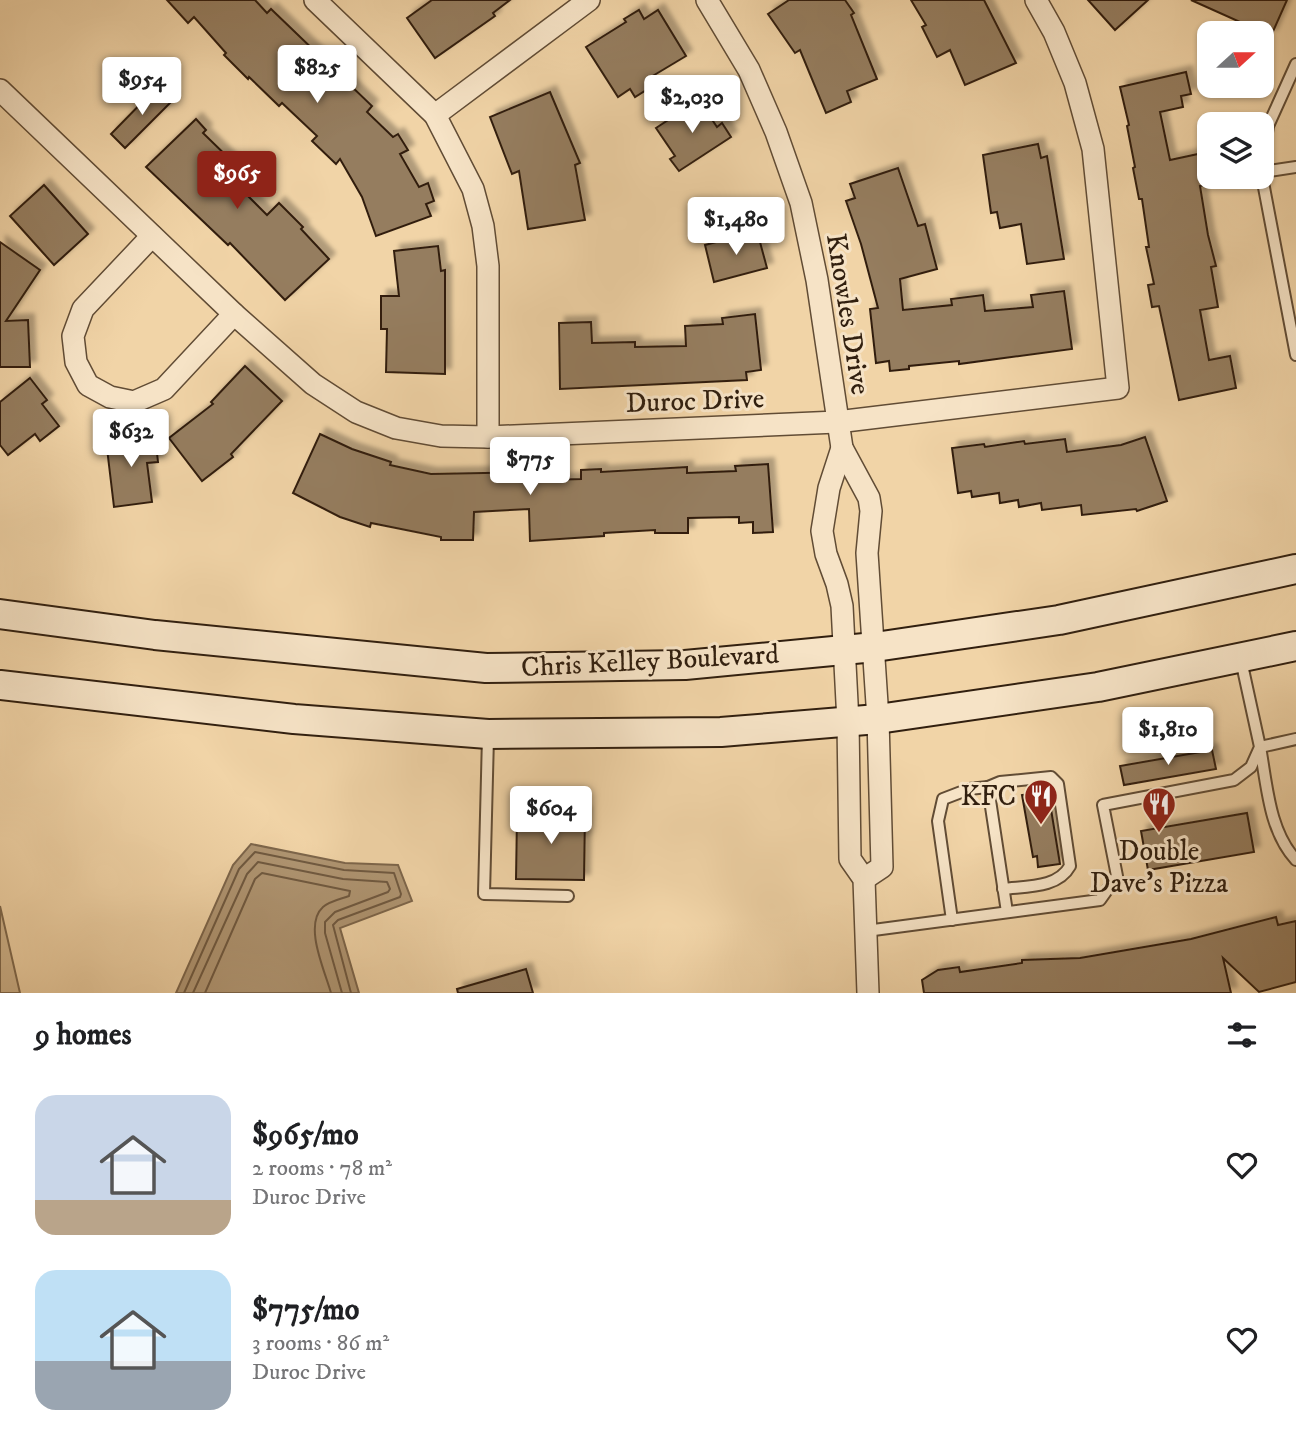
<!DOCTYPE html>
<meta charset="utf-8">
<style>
body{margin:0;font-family:"IM FELL DW Pica",serif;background:#f2f2f2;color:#202124;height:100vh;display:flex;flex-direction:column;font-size:26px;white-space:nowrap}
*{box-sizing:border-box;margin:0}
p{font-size:23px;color:#757577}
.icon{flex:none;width:38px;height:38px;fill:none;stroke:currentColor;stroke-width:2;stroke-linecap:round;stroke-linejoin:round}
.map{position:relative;height:993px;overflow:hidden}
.sheet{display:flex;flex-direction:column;background:#fff;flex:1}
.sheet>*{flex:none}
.needle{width:46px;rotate:69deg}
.tools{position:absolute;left:1197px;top:21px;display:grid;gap:14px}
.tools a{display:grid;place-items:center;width:77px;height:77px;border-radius:14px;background:#fff;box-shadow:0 2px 5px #0004;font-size:35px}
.price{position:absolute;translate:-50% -60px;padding:0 16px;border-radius:7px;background:#fff;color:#222;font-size:23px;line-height:46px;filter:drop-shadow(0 2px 4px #0008)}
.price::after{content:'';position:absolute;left:50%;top:42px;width:21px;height:16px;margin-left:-10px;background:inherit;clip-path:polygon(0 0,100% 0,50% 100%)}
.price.current{background:#8f2418;color:#fff}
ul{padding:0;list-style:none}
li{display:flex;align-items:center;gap:21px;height:175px;padding:0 35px}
li span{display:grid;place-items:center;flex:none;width:196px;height:140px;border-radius:21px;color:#555}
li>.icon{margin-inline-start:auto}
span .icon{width:84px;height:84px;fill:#fffc;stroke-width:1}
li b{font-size:30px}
h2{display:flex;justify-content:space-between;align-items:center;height:84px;padding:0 35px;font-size:30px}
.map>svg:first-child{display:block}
.green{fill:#d0b58d;stroke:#806a4e;stroke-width:2}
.water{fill:#b09673;stroke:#7d664b;stroke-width:2}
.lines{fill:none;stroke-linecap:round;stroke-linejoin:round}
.shore{stroke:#705a41;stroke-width:2}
.building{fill:#957d5e;stroke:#311f0f;stroke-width:2;filter:url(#shadow)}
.service-casing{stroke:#614c35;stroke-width:14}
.minor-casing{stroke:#614c35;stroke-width:24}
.secondary-casing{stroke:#311f0f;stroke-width:32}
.service{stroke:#f6e3c6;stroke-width:10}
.minor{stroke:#f6e3c6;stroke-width:21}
.secondary{stroke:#f6e3c6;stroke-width:28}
.labels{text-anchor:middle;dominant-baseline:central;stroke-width:6;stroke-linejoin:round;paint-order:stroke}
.street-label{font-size:28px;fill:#311f0f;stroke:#f6e3c6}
.poi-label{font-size:28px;fill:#311f0f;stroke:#f6e3c6;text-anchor:end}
</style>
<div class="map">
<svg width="1296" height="993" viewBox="0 0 1296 993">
<defs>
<filter id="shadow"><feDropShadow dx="6" dy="-6" stdDeviation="2" flood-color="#0004"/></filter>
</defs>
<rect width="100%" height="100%" fill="#f1d4a7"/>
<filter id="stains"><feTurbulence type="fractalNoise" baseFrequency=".00286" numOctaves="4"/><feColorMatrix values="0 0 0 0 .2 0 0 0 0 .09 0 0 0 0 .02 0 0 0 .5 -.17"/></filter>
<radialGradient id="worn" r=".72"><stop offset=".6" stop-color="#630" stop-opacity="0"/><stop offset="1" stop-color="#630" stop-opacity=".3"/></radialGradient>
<polygon class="green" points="0,906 20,993 0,993"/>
<polygon class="water" points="251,844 345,863 398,865 412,901 340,928 359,993 176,993 233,865"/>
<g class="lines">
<g class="shore">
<polyline points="184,993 239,869 255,852 344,870 394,873 401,894 400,897 338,920 333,925 351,993"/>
<polyline points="193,993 247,874 258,862 343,879 387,882 390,889 388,892 335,912 325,922 325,933 342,993"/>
<path d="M205,993l50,-114 7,-6 88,18 -1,5c-8,3 -19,5 -26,11 -20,18 2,64 8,86"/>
</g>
</g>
<g class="building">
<polygon points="167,0 255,0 267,13 271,9 372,106 367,112 393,137 398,134 408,150 400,154 419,187 428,183 434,201 426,204 431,216 376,236 362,197 340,159 336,164 312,141 317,136 282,103 279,106 249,77 248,79 224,55 226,53 194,17 188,23"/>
<polygon points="432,0 510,0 493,13 495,16 435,58 407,18"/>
<polygon points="789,0 845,0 854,13 851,15 877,79 847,91 851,102 826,113 800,50 795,53 768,14"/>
<polygon points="911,0 984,0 1016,63 965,85 950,50 937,57 922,27 926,25"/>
<polygon points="1088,0 1148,0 1115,30"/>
<polygon points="1191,0 1287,0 1271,36"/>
<polygon points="639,10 644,19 658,10 686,56 646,80 651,87 635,97 630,89 618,97 586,47 626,22 624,19"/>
<polygon points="1186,72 1191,94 1181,96 1183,107 1160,112 1170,160 1198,154 1205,185 1200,186 1208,235 1216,266 1211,267 1218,307 1200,310 1209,360 1230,356 1236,388 1179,400 1159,306 1152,307 1148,285 1154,284 1146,247 1149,247 1142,199 1139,199 1133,168 1135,167 1127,126 1129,125 1120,87"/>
<polygon points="159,85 173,100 125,148 111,134"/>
<polygon points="550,92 580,163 575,165 585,220 528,229 519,171 512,174 490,117"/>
<polygon points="699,100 717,127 722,123 731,137 679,171 670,159 675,156 656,128"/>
<polygon points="196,119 206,130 203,133 244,173 234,182 267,215 279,203 303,227 301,229 329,259 285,300 230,243 228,245 146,167"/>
<polygon points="1038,144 1041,158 1047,156 1064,259 1027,264 1021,224 1000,228 997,212 991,213 983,155"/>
<polygon points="898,168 918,226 925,224 937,269 900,279 903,310 952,305 951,299 983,295 985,311 1033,307 1031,295 1064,291 1072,349 959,364 959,361 909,366 909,369 890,371 889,361 876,363 870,309 878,308 861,244 846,201 855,198 850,184"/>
<polygon points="44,185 88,234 54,265 10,216"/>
<polygon points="757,231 767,268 714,282 705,245"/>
<polygon points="0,242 40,270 6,321 28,320 30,367 0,367"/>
<polygon points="438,246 441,271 445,270 445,374 386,372 387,329 381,329 381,296 399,296 394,251"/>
<polygon points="755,314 761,370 746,372 747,380 560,389 559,323 591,322 592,343 635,342 635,347 686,346 685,326 723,324 722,318"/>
<polygon points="245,366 282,401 231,454 233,457 202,481 169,438 213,404 211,402"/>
<polygon points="30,378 47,400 42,404 59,426 40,441 35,434 8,455 0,445 0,402"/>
<polygon points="320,434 352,449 391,462 390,465 431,474 547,472 548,480 581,479 581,470 601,469 601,472 687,467 687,473 736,471 735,466 768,464 773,532 753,533 753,522 739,523 739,517 688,518 688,533 655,533 655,530 604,533 604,536 530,541 529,509 474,512 473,540 441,540 441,537 371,523 370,527 340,517 293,493"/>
<polygon points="155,435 158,462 147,463 152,502 114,507 106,440"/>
<polygon points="1145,437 1167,501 1137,511 1136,509 1082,515 1081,505 1042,510 1041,503 1019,507 1018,500 1000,503 999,493 972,497 971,491 958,493 952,448 984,444 985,447 1024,441 1025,444 1065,439 1067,452 1121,445"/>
<polygon points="1212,750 1216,769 1124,785 1120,766"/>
<polygon points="1048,791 1060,864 1038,867 1037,856 1033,857 1022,795"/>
<polygon points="537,812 585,813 584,880 516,879 517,817"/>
<polygon points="1247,813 1254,852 1148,870 1141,831"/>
<polygon points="1276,917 1278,925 1296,921 1296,982 1259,992 1223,958 1231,993 924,993 922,980 938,970 959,967 960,972 1022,963 1022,960 1080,958 1191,939"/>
<polygon points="526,969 533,993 458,993 457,989"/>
</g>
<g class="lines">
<g class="service-casing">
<g id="service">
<polyline points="1262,166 1268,126 1296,64"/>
<polyline points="1262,172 1296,167"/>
<polyline points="1262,177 1296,355"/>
<polyline points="488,737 484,894 568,896"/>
<path d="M1296,739l-36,8c7,38 9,84 36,113"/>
<path d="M988,787l12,-5 51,-5 7,7 12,82c-12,22 -43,20 -67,23"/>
<polyline points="952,920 938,821 943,799 969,789 988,787 1007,912"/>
<polyline points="866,931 1100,900 1117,876 1103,805 1234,780 1251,767 1260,747 1241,660"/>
</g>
</g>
<g class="minor-casing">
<g id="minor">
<polyline points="315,0 435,115 473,189 483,226 488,266 488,437"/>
<polyline points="707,0 749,70 776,132 801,203 817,280 842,448 869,498 871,511 867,553 878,719 882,867 864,879"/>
<polyline points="0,90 234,314 313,384 356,412 396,428 441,436 488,437 837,422 1118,388 1093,149 1075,83 1054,32 1036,0"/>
<polyline points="435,115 589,0"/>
<polyline points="152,236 83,309 73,336 76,362 88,385 110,397 134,402 164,389 234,314"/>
<polyline points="842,448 829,488 822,531 826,554 837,584 842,606 848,722 850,859 864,879 868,993"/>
</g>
</g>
<g class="secondary-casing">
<g id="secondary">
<polyline points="0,614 155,635 486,668 685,665 875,647 1059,620 1296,569"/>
<polyline points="0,685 294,719 488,734 721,732 878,719 1098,687 1296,646"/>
</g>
</g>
<use href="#service" class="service"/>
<use href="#minor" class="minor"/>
<use href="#secondary" class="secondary"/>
</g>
<defs>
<g id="restaurant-pin" transform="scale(1.75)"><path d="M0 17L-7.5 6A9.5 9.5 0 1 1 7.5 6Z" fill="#8f2418" stroke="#f6e3c6"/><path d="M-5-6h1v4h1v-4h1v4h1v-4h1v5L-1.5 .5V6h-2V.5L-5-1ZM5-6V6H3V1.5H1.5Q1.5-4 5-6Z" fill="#fff"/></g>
</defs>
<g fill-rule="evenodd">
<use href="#restaurant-pin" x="1041" y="796"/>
<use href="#restaurant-pin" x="1159" y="804"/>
</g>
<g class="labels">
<g class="street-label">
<text transform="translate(848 314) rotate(81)">Knowles Drive</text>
<text transform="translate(695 401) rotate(-2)">Duroc Drive</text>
<text transform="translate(650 661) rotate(-3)">Chris Kelley Boulevard</text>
</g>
<g class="poi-label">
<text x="1016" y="796">KFC</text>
<text x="1159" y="851" text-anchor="middle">Double<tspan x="1159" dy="32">Dave's Pizza</tspan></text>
</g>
</g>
<rect width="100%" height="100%" filter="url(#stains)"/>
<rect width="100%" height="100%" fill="url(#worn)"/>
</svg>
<div class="tools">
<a><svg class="needle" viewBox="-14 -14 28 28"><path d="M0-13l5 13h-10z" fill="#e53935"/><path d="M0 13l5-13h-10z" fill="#757577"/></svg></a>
<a><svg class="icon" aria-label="layers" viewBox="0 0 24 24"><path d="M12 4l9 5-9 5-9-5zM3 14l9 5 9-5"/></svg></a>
</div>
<b class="price" style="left:317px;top:105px">$825</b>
<b class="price" style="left:142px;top:117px">$954</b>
<b class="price" style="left:692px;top:135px">$2,030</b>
<b class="price current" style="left:237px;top:211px">$965</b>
<b class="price" style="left:736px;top:257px">$1,480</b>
<b class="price" style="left:131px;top:469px">$632</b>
<b class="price" style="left:530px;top:497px">$775</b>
<b class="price" style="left:1168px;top:767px">$1,810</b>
<b class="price" style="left:551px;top:846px">$604</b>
</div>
<section class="sheet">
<h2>9 homes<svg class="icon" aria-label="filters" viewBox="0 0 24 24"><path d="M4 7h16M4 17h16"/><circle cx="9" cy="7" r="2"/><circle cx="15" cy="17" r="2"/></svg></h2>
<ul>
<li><span style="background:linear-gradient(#c9d6e8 75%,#b9a48a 0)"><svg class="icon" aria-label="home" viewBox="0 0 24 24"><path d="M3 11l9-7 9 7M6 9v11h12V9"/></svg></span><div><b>$965/mo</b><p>2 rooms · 78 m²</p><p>Duroc Drive</p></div><svg class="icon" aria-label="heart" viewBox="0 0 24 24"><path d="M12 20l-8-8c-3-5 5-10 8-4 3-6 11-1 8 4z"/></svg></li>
<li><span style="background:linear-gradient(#bfe0f5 65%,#9aa5b1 0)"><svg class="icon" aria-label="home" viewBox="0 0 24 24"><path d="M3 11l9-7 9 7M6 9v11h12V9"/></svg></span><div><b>$775/mo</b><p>3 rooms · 86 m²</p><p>Duroc Drive</p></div><svg class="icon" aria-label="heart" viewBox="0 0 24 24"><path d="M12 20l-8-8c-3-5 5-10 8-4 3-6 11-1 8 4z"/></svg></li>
</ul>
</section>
